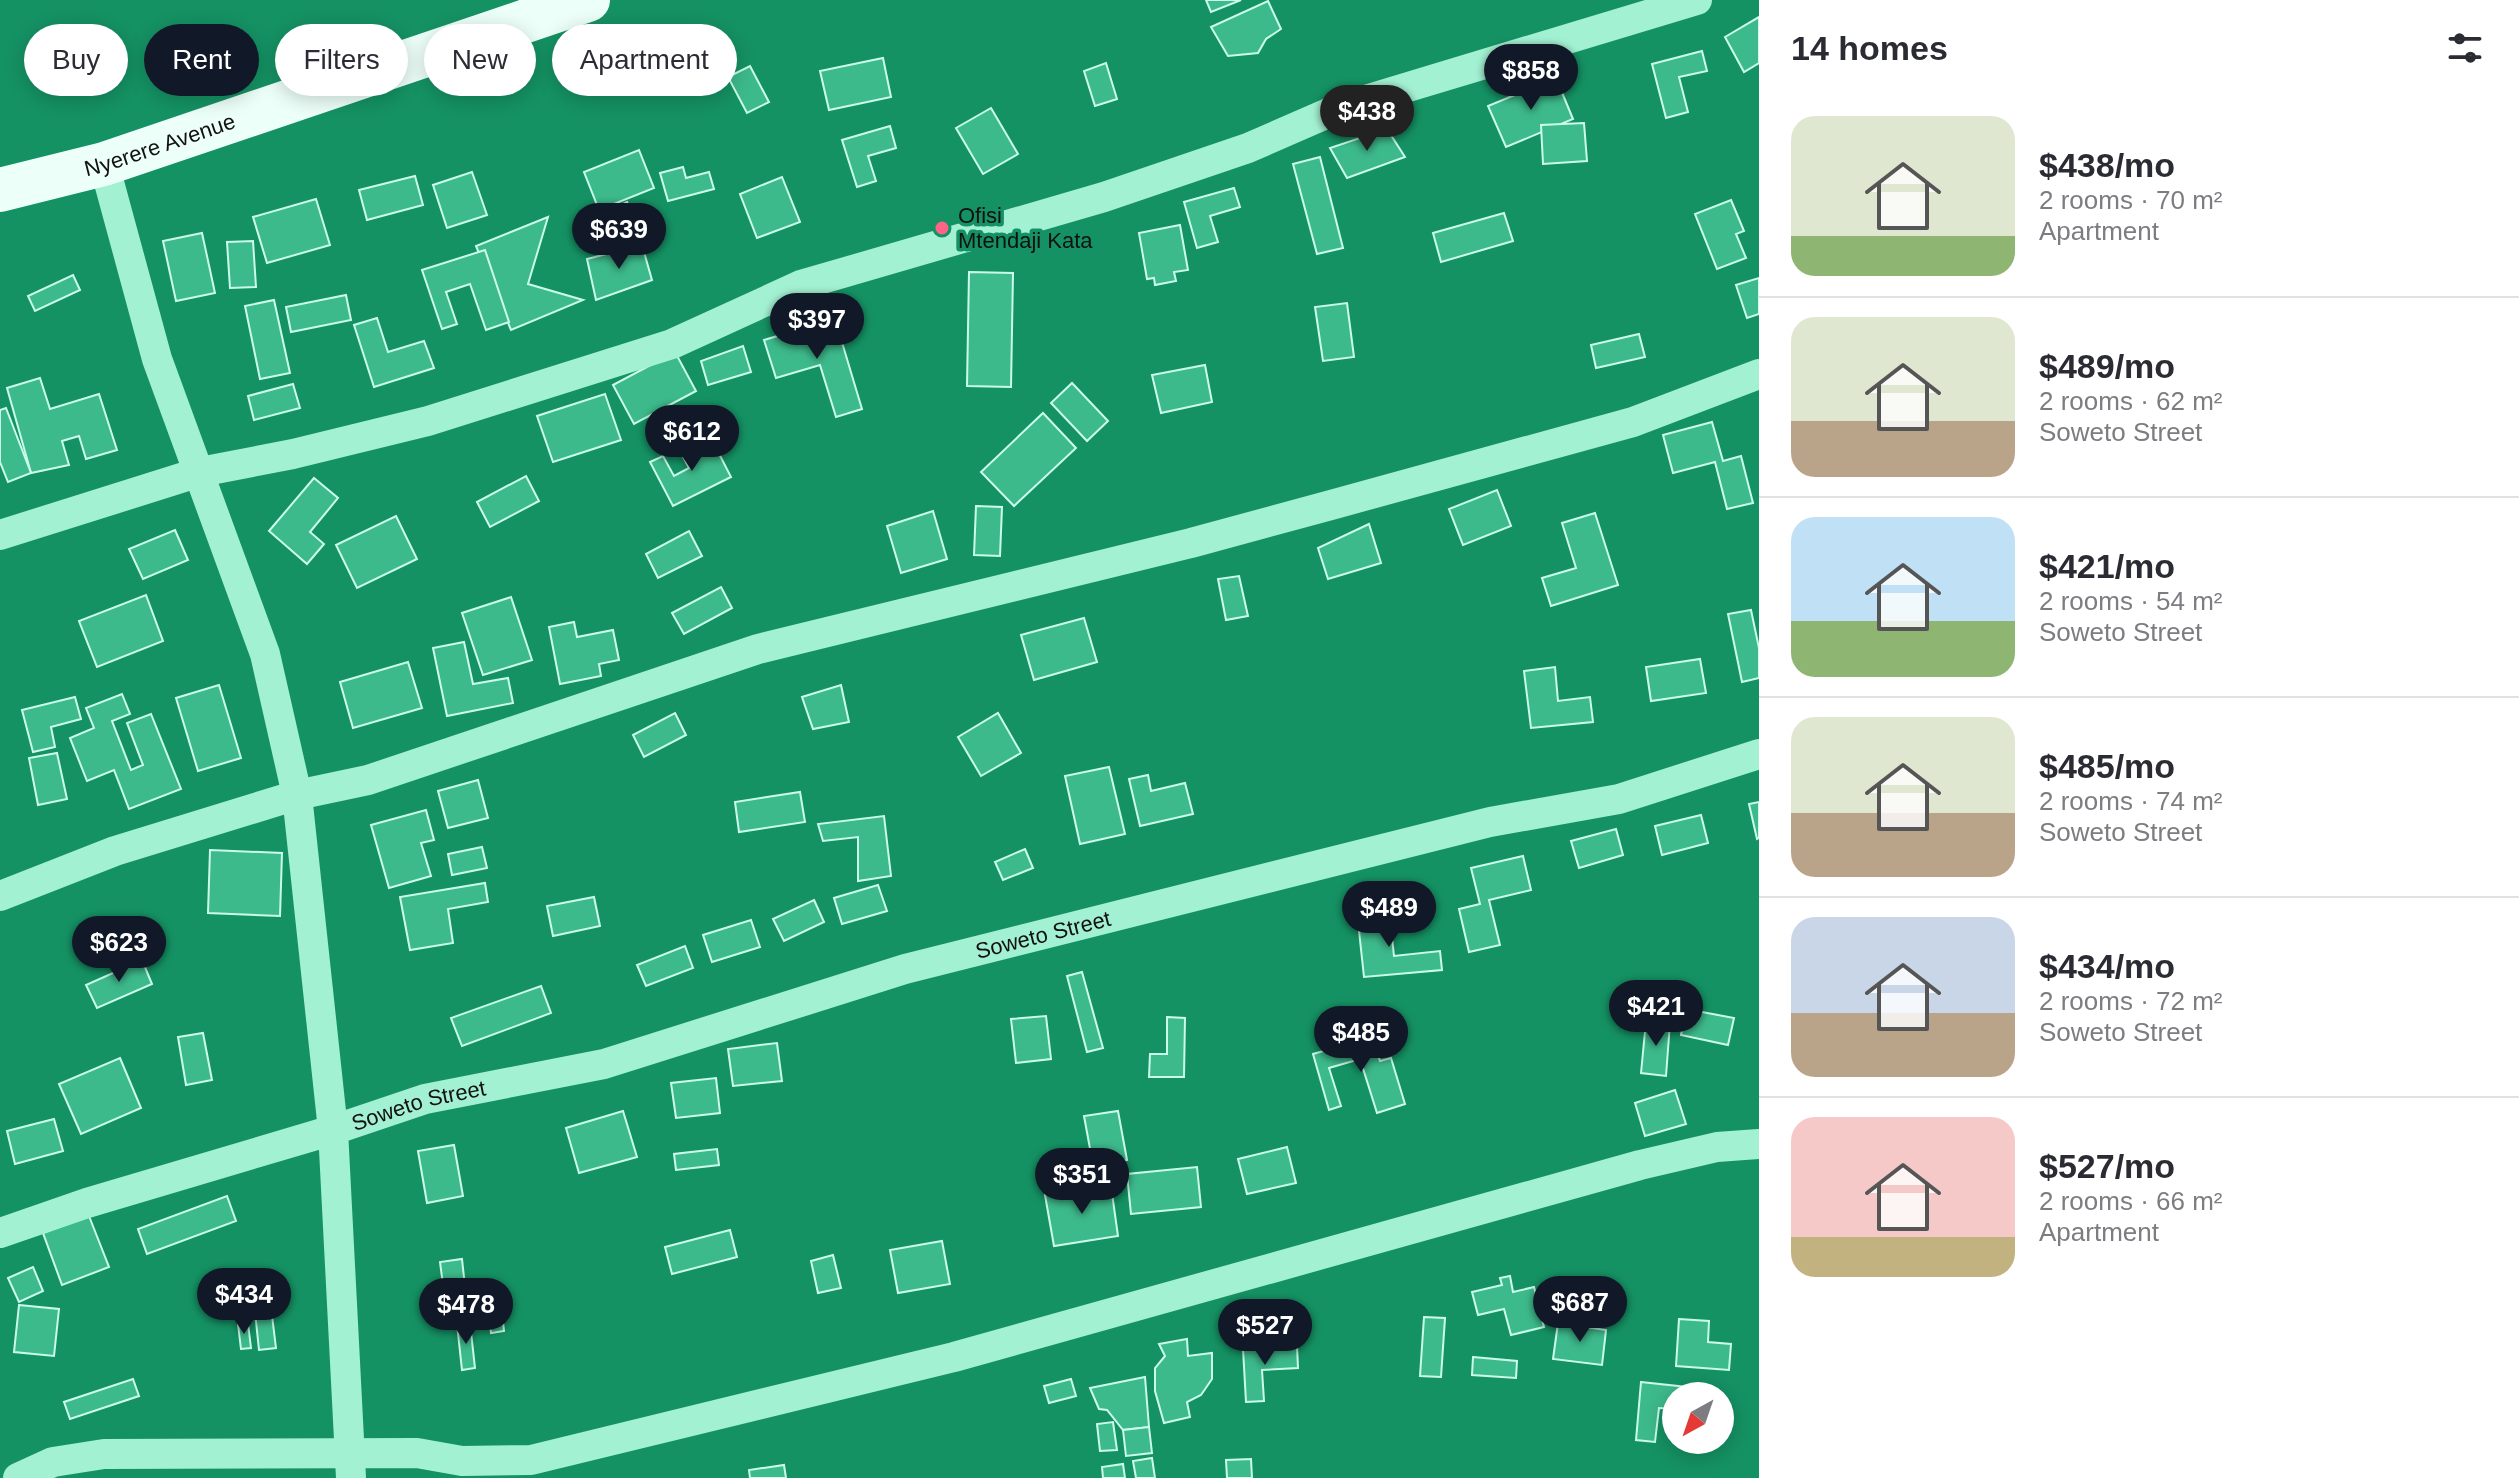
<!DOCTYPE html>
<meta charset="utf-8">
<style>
body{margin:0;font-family:Helvetica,sans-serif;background:#f2f2f3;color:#2b2b33;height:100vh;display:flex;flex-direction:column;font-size:30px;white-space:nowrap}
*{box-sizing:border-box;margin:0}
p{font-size:26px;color:#7c7c81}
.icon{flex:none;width:44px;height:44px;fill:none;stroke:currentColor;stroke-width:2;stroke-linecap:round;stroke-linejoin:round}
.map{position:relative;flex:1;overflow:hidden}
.panel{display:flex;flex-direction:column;background:#fff;width:760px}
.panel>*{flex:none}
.hud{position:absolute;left:24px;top:24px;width:760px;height:72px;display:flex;gap:16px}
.needle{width:52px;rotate:220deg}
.tools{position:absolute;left:1662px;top:1382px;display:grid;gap:16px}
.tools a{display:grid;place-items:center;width:72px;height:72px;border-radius:50%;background:#fff;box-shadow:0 4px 20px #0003;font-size:40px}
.price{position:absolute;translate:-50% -68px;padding:0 18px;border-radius:28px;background:#111827;color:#fff;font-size:26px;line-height:52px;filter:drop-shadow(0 2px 4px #0008)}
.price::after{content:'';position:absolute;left:50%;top:48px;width:24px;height:18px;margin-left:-12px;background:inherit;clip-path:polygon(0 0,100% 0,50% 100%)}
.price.current{background:#222;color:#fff}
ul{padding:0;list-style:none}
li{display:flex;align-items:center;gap:24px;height:200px;padding:0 32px}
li+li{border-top:2px solid #e1e1e2}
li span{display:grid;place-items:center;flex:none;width:224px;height:160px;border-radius:24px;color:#555}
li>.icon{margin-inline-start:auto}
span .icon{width:96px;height:96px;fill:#fffc;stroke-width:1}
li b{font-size:34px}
h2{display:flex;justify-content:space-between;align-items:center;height:96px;padding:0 32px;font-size:34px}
.chip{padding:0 28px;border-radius:36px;background:#fff;box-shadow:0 4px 20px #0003;font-size:28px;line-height:72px}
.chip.current{background:#111827;color:#fff}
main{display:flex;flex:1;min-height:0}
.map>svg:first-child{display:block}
.building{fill:#3dba8b;stroke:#cafce9;stroke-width:2}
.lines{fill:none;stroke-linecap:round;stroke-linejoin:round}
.minor{stroke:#a3f1d3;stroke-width:30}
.primary{stroke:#edfff9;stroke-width:44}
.poi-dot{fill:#ff6385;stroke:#159264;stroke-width:3}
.labels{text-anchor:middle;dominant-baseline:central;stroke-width:7;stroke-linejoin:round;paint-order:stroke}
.street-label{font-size:22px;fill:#111;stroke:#159264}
.poi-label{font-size:22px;fill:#111;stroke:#159264;text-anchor:start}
</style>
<main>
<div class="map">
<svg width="1759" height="1478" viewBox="0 0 1759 1478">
<rect width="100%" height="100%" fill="#159264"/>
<g class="building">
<polygon points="1206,0 1241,0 1211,12"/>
<polygon points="1268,1 1281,29 1266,39 1258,53 1228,56 1211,27"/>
<polygon points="1759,17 1759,63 1744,72 1725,37"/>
<polygon points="1702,51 1707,71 1679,77 1688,112 1666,118 1652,64"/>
<polygon points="883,58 891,97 829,110 820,71"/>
<polygon points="1106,63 1117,99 1095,106 1084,71"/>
<polygon points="750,66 769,102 747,113 728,77"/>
<polygon points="1556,78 1573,119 1506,147 1488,106"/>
<polygon points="991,108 1018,154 983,174 956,128"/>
<polygon points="1584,123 1587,161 1543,164 1541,125"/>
<polygon points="890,126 896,148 868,156 876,181 857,187 842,140"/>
<polygon points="1387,129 1405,157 1347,178 1330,148"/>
<polygon points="639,150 654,188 599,210 584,172"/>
<polygon points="1320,157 1343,248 1317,254 1293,164"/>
<polygon points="683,167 686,178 709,172 714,189 668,201 660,173"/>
<polygon points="472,172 487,215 447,228 433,185"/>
<polygon points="415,176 423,205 367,220 359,190"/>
<polygon points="782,177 800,222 757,238 740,194"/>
<polygon points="1234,188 1240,207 1210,216 1218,242 1197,248 1184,202"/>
<polygon points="316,199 330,245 267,263 253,217"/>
<polygon points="1731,200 1744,231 1736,234 1746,258 1717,269 1695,214"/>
<polygon points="627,202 638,225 591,248 579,226"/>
<polygon points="1504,213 1513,241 1441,262 1433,233"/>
<polygon points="548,217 528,284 583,300 511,330 476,246"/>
<polygon points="1180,225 1188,270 1174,272 1176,281 1155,285 1154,278 1147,279 1139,233"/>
<polygon points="202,233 215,293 176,301 163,241"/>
<polygon points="253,241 256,287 230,288 227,242"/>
<polygon points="642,245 652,280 596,300 587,259"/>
<polygon points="485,250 509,322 486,330 470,284 446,292 457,324 442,329 422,270"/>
<polygon points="969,272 1013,273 1011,387 967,386"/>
<polygon points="73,275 80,290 35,311 28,296"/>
<polygon points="1759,278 1759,314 1747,318 1736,285"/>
<polygon points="346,295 351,320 291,332 286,307"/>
<polygon points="274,300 290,373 260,379 245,306"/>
<polygon points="1347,303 1354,357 1323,361 1315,307"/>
<polygon points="377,318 388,352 424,341 434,368 374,387 354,325"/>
<polygon points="835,319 862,409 836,417 820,365 776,378 764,340"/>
<polygon points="1639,334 1645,357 1596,368 1591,345"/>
<polygon points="743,346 751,372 708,385 701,361"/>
<polygon points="675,352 696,391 634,424 613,385"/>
<polygon points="1205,365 1212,402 1161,413 1152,375"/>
<polygon points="40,378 50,409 99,394 117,450 86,459 79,436 62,441 69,465 31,473 7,388"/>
<polygon points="1072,383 1108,421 1087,441 1051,403"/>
<polygon points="293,384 300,408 254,420 248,396"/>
<polygon points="605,394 621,440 553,462 537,416"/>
<polygon points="6,408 31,473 8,482 0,462 0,410"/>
<polygon points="1043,413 1076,448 1014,506 981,472"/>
<polygon points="1712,422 1723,461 1741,456 1753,503 1727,509 1715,462 1673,473 1663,435"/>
<polygon points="712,440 731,477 673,506 650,462 663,456 674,476 689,468 682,455"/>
<polygon points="526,476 539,501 490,527 477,502"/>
<polygon points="314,478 338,498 310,532 324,544 307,564 269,531"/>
<polygon points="1497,490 1511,526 1463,545 1449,509"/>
<polygon points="976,506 1002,507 1000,556 974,555"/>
<polygon points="933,511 947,559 901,573 887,526"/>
<polygon points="1595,513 1618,585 1551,606 1542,578 1576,568 1562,523"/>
<polygon points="396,516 417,559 357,588 336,545"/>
<polygon points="1369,524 1381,563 1328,579 1318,548"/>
<polygon points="175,530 188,560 143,579 129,549"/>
<polygon points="689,531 702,556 658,578 646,554"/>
<polygon points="1239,576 1248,616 1226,620 1218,579"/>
<polygon points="721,587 732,608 684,634 672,613"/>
<polygon points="146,595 163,641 97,667 79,621"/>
<polygon points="511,597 532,660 483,675 462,613"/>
<polygon points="1751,610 1759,648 1759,678 1742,682 1728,614"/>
<polygon points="1084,618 1097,662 1034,680 1021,635"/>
<polygon points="574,622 577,637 613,630 619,660 599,664 601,676 560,684 549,627"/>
<polygon points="464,642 473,684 508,678 513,703 447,716 433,648"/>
<polygon points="1700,659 1706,693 1651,701 1646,667"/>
<polygon points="408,662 422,708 353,728 340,682"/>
<polygon points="1555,667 1558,701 1590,697 1593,722 1531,728 1524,671"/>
<polygon points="219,685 241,758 198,771 176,698"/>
<polygon points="841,685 849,722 813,729 802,697"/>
<polygon points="122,694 130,714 112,721 131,770 143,765 127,723 151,714 181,789 129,809 114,770 87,781 70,738 94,728 86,708"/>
<polygon points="75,697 81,719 51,727 55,747 33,752 22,710"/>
<polygon points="675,713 686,735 644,757 633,735"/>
<polygon points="998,713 1021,753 981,776 958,737"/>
<polygon points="57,753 67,799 38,805 29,758"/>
<polygon points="1109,767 1125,834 1080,844 1065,776"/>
<polygon points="1148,775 1151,791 1185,783 1193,814 1140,826 1129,779"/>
<polygon points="478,780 488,818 448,828 438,791"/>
<polygon points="800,792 805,822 739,832 735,802"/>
<polygon points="1759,802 1759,838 1757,839 1749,804"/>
<polygon points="426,810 434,840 421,843 431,876 389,888 371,825"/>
<polygon points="1701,815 1708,843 1662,855 1655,826"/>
<polygon points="884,816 891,876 858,881 858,837 823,841 818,824"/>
<polygon points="1616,829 1623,855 1579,868 1571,841"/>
<polygon points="482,847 487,868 452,875 448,854"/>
<polygon points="1025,849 1033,868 1003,880 995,862"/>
<polygon points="210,850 282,853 280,916 208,913"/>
<polygon points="1523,856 1531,890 1489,900 1500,945 1469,952 1459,909 1480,904 1471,868"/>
<polygon points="485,883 488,902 448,909 453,943 410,950 400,897"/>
<polygon points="878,885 887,911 842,924 834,898"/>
<polygon points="594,897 600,926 553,936 547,906"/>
<polygon points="814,900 824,922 784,941 773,919"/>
<polygon points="1389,909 1394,956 1440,951 1442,970 1364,977 1357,912"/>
<polygon points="751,920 760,947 712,962 703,935"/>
<polygon points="685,946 693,968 646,986 637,965"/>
<polygon points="142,960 152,984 97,1008 86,985"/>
<polygon points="1082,972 1103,1048 1087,1052 1067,976"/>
<polygon points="541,986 551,1013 462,1046 451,1018"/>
<polygon points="1686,1009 1734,1018 1728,1045 1681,1035"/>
<polygon points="1046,1016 1051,1059 1016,1063 1011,1019"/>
<polygon points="1167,1017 1185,1018 1184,1077 1149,1077 1150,1054 1167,1054"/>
<polygon points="1646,1021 1670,1023 1666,1076 1641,1073"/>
<polygon points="203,1033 212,1080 186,1085 178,1037"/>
<polygon points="1372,1037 1380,1061 1391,1058 1405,1104 1377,1113 1360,1059 1329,1068 1341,1106 1329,1110 1313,1054"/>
<polygon points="777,1043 782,1081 733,1086 728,1049"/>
<polygon points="120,1058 141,1108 81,1134 59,1084"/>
<polygon points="716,1078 720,1113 676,1118 671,1083"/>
<polygon points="1675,1090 1686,1124 1645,1136 1635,1103"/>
<polygon points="623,1111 637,1157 579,1173 566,1128"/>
<polygon points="1118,1111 1127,1160 1093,1165 1084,1116"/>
<polygon points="54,1119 63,1151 15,1164 7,1131"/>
<polygon points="454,1145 463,1196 427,1203 418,1151"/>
<polygon points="1287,1147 1296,1183 1247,1194 1238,1159"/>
<polygon points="717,1149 719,1165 676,1170 674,1154"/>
<polygon points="1197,1167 1201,1207 1131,1214 1127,1174"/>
<polygon points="1111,1186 1118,1236 1054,1246 1045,1195"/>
<polygon points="227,1196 236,1221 147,1254 138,1229"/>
<polygon points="89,1216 109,1267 62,1285 43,1233"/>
<polygon points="730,1230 737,1257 672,1274 665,1247"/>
<polygon points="942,1241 950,1284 898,1293 890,1250"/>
<polygon points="833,1255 841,1288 818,1293 811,1261"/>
<polygon points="462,1259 467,1305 446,1308 440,1262"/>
<polygon points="33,1267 43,1291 19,1302 8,1278"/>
<polygon points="1510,1276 1513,1292 1534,1287 1544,1327 1511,1335 1504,1309 1478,1315 1472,1292 1502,1285 1500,1278"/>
<polygon points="269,1291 276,1348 259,1350 253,1293"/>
<polygon points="19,1305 59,1309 54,1356 14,1352"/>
<polygon points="502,1313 504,1331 491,1333 489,1315"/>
<polygon points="1424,1317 1445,1318 1441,1377 1420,1376"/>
<polygon points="1679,1319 1709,1321 1708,1342 1731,1344 1729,1370 1676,1366"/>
<polygon points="248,1323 251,1348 241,1349 238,1324"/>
<polygon points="470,1323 475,1368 462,1370 457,1324"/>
<polygon points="1558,1323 1606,1330 1602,1365 1553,1359"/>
<polygon points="1187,1339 1188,1356 1212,1353 1212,1379 1201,1395 1187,1402 1190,1417 1164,1423 1155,1391 1155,1368 1165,1356 1159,1344"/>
<polygon points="1297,1346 1298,1368 1262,1370 1264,1401 1246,1402 1243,1349"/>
<polygon points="1473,1357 1517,1361 1516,1378 1472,1375"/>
<polygon points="1145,1377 1149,1427 1123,1430 1107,1410 1099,1409 1090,1388"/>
<polygon points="133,1379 139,1396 70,1419 64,1402"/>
<polygon points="1071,1379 1076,1396 1049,1403 1044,1386"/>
<polygon points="1641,1382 1687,1387 1686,1396 1676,1396 1676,1409 1659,1408 1655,1442 1636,1440"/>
<polygon points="1113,1422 1117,1450 1100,1451 1097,1424"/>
<polygon points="1149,1427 1152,1453 1126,1456 1123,1430"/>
<polygon points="1152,1458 1155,1478 1136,1478 1133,1461"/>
<polygon points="1251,1459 1252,1478 1227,1478 1226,1460"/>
<polygon points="1123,1464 1125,1478 1103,1478 1102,1467"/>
<polygon points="784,1465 786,1478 750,1478 749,1470"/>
</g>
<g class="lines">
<g class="minor">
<polyline points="104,164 157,359 265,654 297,795 333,1130 351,1478"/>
<polyline points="0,535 200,472 293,454 428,421 672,344 801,285 1104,197 1248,148 1342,107 1697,0"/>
<polyline points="0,896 115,851 297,795 368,780 758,649 1191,543 1331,505 1633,422 1759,374"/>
<path id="s1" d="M0,1233l87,-30 246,-73 92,-31 179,-35 301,-95 585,-147 129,-23 140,-45"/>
<polyline points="18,1478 53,1462 104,1454 417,1453 462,1461 531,1460 954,1357 1640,1165 1717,1147 1759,1144"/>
</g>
<path class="primary" id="s2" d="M0,190l104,-26 484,-164"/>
</g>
<circle class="poi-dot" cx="942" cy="228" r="8"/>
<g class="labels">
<g class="street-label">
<text stroke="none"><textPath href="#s2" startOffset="166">Nyerere Avenue</textPath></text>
<text stroke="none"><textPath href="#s1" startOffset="1086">Soweto Street</textPath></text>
<text stroke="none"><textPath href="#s1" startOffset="438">Soweto Street</textPath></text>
</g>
<g class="poi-label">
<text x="958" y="215">Ofisi<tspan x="958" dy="25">Mtendaji Kata</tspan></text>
</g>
</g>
</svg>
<div class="tools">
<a><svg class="needle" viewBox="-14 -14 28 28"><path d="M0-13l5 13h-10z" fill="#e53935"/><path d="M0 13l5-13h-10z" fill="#7c7c81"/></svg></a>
</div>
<b class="price" style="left:1531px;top:112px">$858</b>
<b class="price current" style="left:1367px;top:153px">$438</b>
<b class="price" style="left:619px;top:271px">$639</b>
<b class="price" style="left:817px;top:361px">$397</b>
<b class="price" style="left:692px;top:473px">$612</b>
<b class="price" style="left:1389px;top:949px">$489</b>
<b class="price" style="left:119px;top:984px">$623</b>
<b class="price" style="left:1656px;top:1048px">$421</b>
<b class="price" style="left:1361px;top:1074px">$485</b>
<b class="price" style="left:1082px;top:1216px">$351</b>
<b class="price" style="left:244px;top:1336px">$434</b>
<b class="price" style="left:1580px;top:1344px">$687</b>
<b class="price" style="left:466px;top:1346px">$478</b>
<b class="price" style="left:1265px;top:1367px">$527</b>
<div class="hud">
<a class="chip">Buy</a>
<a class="chip current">Rent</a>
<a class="chip">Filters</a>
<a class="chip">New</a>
<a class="chip">Apartment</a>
</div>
</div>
<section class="panel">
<h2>14 homes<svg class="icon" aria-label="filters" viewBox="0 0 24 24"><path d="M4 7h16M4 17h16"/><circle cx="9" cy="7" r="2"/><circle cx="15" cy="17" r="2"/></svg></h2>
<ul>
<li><span style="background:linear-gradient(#dfe7d0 75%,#8fb573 0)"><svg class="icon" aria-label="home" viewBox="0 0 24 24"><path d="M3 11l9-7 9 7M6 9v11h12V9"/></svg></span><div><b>$438/mo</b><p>2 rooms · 70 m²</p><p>Apartment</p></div></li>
<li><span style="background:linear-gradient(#dfe7d0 65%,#b9a48a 0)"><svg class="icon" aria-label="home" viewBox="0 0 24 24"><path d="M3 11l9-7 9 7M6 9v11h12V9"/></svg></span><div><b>$489/mo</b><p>2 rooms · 62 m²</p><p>Soweto Street</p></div></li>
<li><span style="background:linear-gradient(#bfe0f5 65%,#8fb573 0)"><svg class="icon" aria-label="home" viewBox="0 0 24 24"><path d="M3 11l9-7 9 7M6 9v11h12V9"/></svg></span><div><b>$421/mo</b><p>2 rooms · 54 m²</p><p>Soweto Street</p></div></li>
<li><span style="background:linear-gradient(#dfe7d0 60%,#b9a48a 0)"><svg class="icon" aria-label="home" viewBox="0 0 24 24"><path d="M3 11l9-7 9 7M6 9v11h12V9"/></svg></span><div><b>$485/mo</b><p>2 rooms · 74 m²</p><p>Soweto Street</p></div></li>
<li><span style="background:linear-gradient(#c9d6e8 60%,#b9a48a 0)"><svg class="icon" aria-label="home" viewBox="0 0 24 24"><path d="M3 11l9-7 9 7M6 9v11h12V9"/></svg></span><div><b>$434/mo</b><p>2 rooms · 72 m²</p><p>Soweto Street</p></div></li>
<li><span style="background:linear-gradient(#f6c9c9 75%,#c2b280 0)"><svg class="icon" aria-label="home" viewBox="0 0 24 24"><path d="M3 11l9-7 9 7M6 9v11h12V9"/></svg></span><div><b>$527/mo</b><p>2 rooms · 66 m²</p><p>Apartment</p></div></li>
</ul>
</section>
</main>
